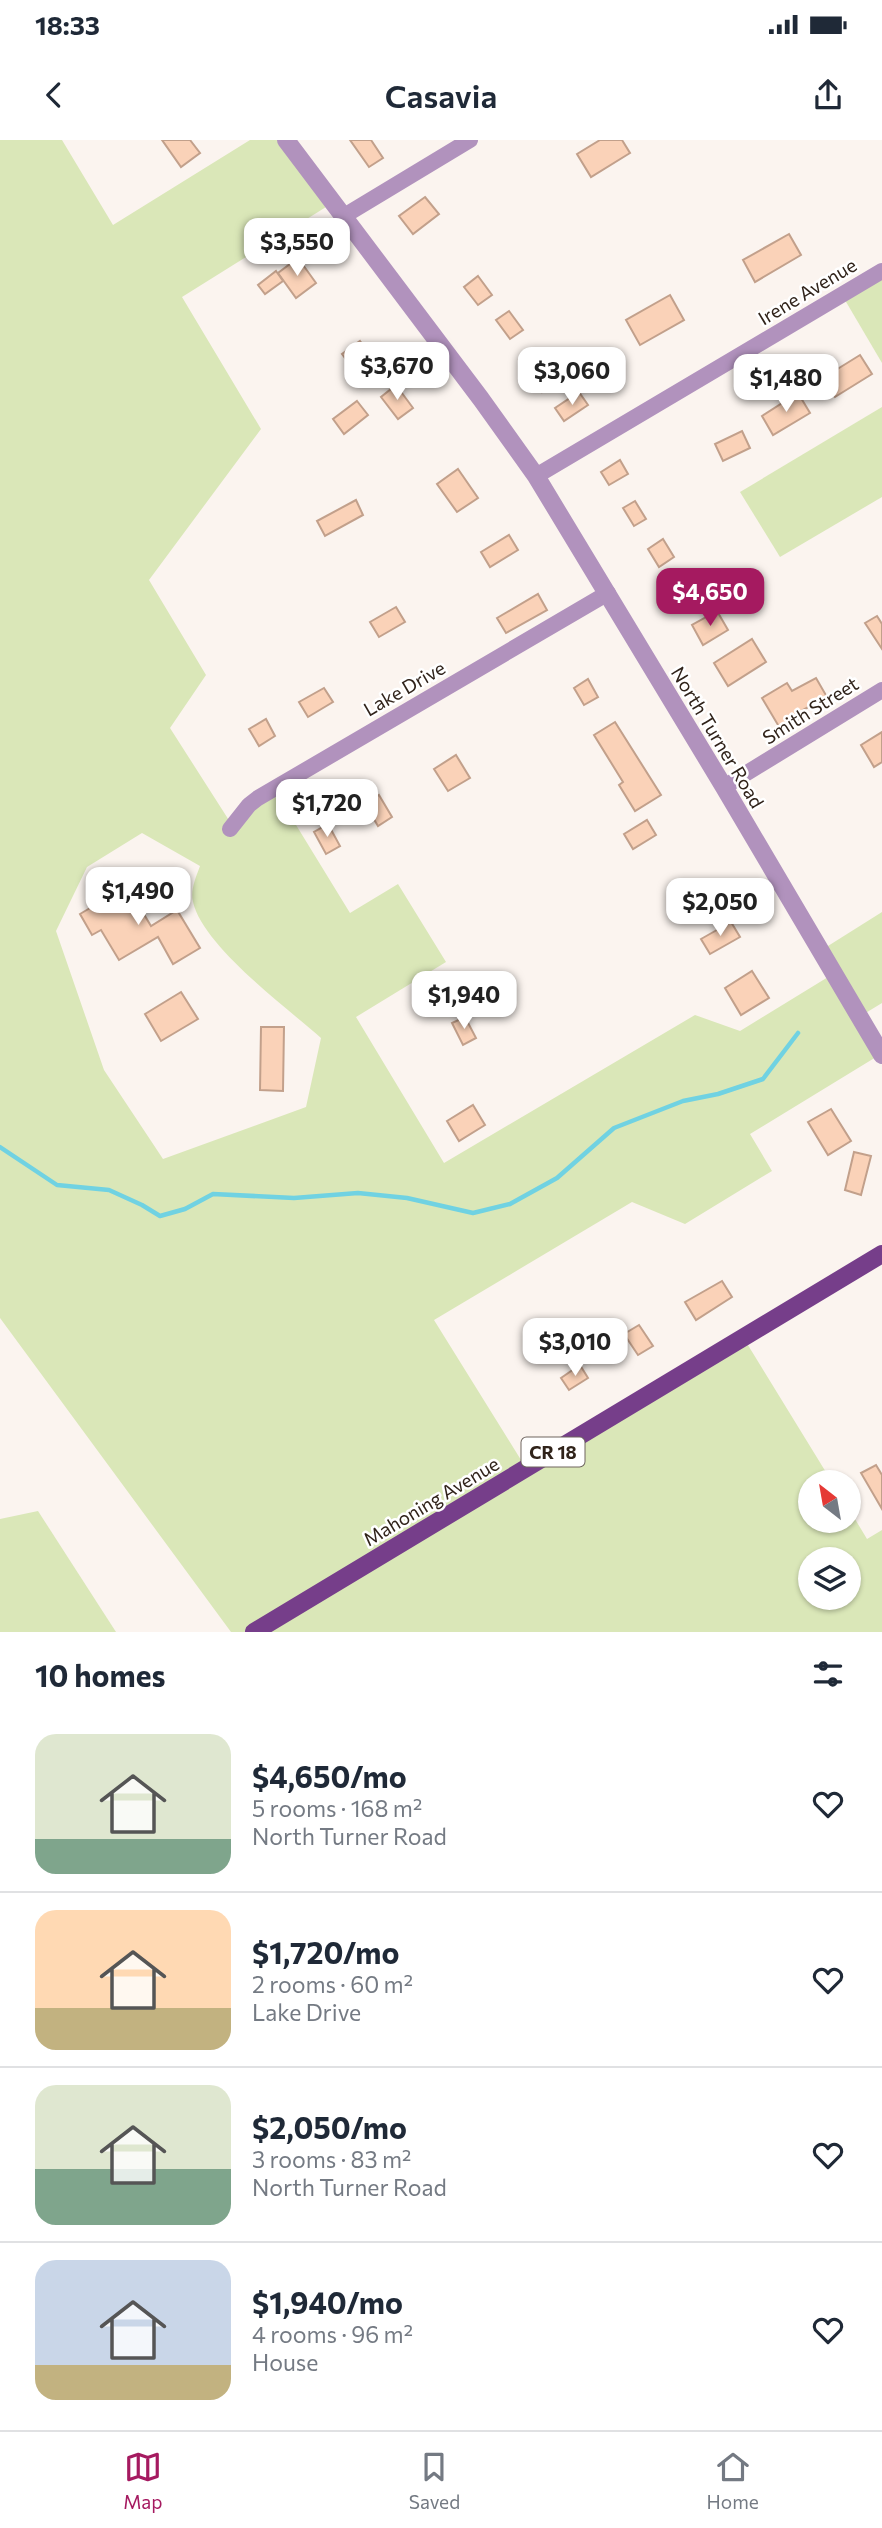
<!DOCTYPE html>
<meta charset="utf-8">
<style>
body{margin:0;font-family:Commissioner,sans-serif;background:#f6f6f7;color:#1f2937;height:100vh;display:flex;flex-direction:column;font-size:26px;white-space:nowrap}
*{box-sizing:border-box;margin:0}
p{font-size:23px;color:#747a83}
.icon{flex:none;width:38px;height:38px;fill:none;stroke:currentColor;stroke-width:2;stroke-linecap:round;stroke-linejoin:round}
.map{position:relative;height:1492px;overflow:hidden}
.sheet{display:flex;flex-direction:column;background:#fff;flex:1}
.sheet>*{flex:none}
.needle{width:46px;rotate:329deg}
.controls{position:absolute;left:798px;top:1330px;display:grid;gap:14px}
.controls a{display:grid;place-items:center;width:63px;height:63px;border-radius:50%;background:#fff;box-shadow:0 2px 5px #0004;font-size:35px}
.price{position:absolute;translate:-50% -60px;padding:0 16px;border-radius:14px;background:#fff;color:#222;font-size:23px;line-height:46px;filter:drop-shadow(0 2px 4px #0008)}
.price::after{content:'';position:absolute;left:50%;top:42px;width:21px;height:16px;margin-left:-10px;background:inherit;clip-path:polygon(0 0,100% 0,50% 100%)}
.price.on{background:#a51a60;color:#fff}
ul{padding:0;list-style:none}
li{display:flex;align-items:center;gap:21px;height:175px;padding:0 35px}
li+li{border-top:2px solid #e0e1e3}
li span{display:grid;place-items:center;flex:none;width:196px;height:140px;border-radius:21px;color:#555}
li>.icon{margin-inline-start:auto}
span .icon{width:84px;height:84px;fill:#fffc;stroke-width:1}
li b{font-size:30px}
h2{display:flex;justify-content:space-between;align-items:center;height:84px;padding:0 35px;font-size:30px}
.status{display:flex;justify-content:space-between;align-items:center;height:49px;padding:0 35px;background:#fff;direction:ltr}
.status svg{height:19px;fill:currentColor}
header{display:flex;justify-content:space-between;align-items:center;height:91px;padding:0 35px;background:#fff;font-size:32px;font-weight:600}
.menu{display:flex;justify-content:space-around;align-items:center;height:98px;border-top:2px solid #e0e1e3;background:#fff;font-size:19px;color:#747a83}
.menu a{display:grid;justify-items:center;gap:4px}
.menu .on{color:#a51a60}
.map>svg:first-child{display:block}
.green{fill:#dae7b8;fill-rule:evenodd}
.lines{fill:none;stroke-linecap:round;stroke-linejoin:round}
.stream{stroke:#70d2e2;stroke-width:4.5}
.building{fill:#fad2b8;stroke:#c2a08b;stroke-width:2}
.minor{stroke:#b192bd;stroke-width:16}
.tertiary{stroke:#b192bd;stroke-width:18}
.primary{stroke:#763e8a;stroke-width:18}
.labels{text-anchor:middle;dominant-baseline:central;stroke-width:5;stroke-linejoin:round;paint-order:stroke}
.shield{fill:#fff;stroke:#6e655f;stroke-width:2}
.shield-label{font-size:18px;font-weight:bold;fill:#30231a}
.street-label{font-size:19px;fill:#30231a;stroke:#fff}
</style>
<div class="status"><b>18:33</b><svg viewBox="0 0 49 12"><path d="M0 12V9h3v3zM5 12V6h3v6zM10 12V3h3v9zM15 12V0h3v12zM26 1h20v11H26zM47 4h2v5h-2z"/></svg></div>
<header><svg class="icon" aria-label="back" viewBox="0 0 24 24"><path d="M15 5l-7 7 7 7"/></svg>Casavia<svg class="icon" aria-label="share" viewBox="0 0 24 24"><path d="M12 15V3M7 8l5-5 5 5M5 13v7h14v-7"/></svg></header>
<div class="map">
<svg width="882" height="1492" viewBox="0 0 882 1492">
<rect width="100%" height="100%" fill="#fbf4ef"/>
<g class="green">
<path d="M0,0h62l51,85 137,-85h36l48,62 -152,95 79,132 -112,151 57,95 -36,53 62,97 42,-36 76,124 48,-29 48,78 -90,55 88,146 251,-148 45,16 93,-57 -13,-23 62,-39v91l-23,14 22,37 -131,80 22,37 -87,53 -53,-22 -198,118 92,148 217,-131 89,145h-22v39h39v-12l18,30 15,-9v102h-651l-231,-314zM142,693l58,33c-4,11 -10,24 -7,36 10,44 93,105 128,136l-15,69 -143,52 -59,-89 -48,-139 31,-64zM810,1419h39v39h-39z"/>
<polygon points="882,131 882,223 842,155"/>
<polygon points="882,267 882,357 780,417 740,352"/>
<polygon points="38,1371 116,1492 0,1492 0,1379"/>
</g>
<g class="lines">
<polyline class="stream" points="0,1007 57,1045 109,1050 142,1065 160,1076 185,1069 213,1054 294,1058 358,1053 407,1058 473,1073 510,1064 557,1038 614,988 683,961 718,954 763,939 798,893"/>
</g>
<g class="building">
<polygon points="162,0 190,0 200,13 181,27"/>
<polygon points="350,0 371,0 383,18 369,27"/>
<polygon points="600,0 622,0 630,13 591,37 577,14"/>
<polygon points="425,57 439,74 413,94 399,76"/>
<polygon points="789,94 801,115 755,142 743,120"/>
<polygon points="298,118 316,143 296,158 278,133"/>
<polygon points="276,131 283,141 265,154 258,145"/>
<polygon points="478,136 492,155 478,165 464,147"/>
<polygon points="670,155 684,180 640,205 626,180"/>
<polygon points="509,171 523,190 510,199 496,180"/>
<polygon points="360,201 378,225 360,238 342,214"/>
<polygon points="532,211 555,243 542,252 519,220"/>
<polygon points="860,215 872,234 835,257 823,238"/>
<polygon points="396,245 413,268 398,279 381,257"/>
<polygon points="579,252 588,265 564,281 555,268"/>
<polygon points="798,253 810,273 773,295 762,276"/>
<polygon points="357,261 368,275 344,294 333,279"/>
<polygon points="742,291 750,308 723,321 715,304"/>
<polygon points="620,320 628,334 609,345 601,332"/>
<polygon points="458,329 478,358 457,372 437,344"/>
<polygon points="356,360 363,375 325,396 317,381"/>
<polygon points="635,361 646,379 634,386 623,368"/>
<polygon points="509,395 518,410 490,427 481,412"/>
<polygon points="663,399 674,417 659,427 648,409"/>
<polygon points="692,435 702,452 680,465 670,448"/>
<polygon points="538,454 547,470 506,493 497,478"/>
<polygon points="396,467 405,482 379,497 370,482"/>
<polygon points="717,471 728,490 703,505 692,485"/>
<polygon points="877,476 882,484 882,509 865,483"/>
<polygon points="752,499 766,522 728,546 714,523"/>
<polygon points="816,538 827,557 803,570 806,575 781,590 762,558 787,543 792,551"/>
<polygon points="588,539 598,557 584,565 574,548"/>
<polygon points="324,548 333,562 308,577 299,562"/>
<polygon points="266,579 275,596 259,606 249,589"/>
<polygon points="615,582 661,655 635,671 619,645 623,642 594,595"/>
<polygon points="882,592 882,622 874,627 861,605"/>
<polygon points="456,615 470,638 448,651 434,629"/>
<polygon points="379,655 392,677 378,686 365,664"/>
<polygon points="647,680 656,695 633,709 624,694"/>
<polygon points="328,684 340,706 326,714 314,692"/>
<polygon points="707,741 717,758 688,775 678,757"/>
<polygon points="127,746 151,786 177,770 200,808 173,824 158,797 119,820 101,790 92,795 80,774"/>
<polygon points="731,782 740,797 710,814 701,799"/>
<polygon points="752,831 769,858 741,875 725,848"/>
<polygon points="181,852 198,879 161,901 145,874"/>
<polygon points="465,877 476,898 463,905 452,883"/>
<polygon points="261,887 284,887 283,951 260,950"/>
<polygon points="473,965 485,985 459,1001 447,981"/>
<polygon points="831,969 851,1001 828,1015 808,982"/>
<polygon points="854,1012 871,1016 861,1055 845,1050"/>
<polygon points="722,1141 732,1157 696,1180 685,1162"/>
<polygon points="639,1185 653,1206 638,1215 624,1194"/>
<polygon points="580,1225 588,1238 569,1250 561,1238"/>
<polygon points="876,1325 882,1335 882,1369 861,1333"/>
</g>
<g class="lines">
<g class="minor">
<polyline points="344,76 470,0"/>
<polyline points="536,336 882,131"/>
<polyline points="724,647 882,550"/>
<polyline points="230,689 249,665 258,658 608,453"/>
</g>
<polyline class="tertiary" points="286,0 481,259 536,336 724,647 882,915"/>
<polyline class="primary" points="254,1492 882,1114"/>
</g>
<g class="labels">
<rect class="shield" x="521.5" y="1297.5" width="63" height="29" rx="5"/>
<g class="shield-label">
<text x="553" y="1312">CR 18</text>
</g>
<g class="street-label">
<text transform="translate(807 151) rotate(-31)">Irene Avenue</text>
<text transform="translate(404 548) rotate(-30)">Lake Drive</text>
<text transform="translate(810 570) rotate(-32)">Smith Street</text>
<text transform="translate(718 597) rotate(59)">North Turner Road</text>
<text transform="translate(431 1361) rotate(-31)">Mahoning Avenue</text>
</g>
</g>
</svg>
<div class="controls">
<a><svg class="needle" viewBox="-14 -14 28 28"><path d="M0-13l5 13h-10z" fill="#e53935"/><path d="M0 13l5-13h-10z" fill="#747a83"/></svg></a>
<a><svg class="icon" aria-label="layers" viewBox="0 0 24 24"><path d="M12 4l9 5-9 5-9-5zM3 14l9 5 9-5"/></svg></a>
</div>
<b class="price" style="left:297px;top:138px">$3,550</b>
<b class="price" style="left:397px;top:262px">$3,670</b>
<b class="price" style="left:572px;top:267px">$3,060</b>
<b class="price" style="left:786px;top:274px">$1,480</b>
<b class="price on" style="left:710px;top:488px">$4,650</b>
<b class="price" style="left:327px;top:699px">$1,720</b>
<b class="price" style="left:138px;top:787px">$1,490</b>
<b class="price" style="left:720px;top:798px">$2,050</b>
<b class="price" style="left:464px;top:891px">$1,940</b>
<b class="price" style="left:575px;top:1238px">$3,010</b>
</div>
<section class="sheet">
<h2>10 homes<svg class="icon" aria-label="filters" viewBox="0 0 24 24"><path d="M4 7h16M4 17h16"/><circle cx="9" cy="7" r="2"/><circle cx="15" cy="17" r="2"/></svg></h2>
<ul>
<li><span style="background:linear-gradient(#dfe7d0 75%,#7fa58c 0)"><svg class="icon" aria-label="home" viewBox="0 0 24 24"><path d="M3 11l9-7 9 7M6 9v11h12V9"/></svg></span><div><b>$4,650/mo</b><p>5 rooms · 168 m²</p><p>North Turner Road</p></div><svg class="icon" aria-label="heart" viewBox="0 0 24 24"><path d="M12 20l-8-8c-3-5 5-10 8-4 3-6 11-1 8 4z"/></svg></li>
<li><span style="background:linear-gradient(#ffd9b3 70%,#c2b280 0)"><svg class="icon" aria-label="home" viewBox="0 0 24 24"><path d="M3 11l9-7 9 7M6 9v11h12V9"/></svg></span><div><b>$1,720/mo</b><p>2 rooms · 60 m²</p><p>Lake Drive</p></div><svg class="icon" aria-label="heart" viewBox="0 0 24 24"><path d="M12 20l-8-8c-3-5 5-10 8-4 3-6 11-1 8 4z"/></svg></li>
<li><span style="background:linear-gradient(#dfe7d0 60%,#7fa58c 0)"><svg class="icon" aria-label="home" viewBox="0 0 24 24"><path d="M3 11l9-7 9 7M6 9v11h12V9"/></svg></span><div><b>$2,050/mo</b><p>3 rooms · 83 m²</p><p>North Turner Road</p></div><svg class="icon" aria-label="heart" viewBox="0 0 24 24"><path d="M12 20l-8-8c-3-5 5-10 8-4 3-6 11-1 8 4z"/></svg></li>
<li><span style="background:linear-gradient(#c9d6e8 75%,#c2b280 0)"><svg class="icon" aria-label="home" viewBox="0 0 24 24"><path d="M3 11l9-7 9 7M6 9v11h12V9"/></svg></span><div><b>$1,940/mo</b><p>4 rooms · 96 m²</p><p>House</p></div><svg class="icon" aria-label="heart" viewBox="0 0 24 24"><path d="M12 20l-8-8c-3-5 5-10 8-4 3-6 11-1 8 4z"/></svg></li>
</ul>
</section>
<nav class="menu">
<a class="on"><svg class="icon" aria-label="map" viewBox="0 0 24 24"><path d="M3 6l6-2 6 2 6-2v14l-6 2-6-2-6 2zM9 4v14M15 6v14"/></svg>Map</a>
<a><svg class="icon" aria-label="saved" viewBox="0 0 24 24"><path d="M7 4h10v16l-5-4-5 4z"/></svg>Saved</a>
<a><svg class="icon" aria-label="home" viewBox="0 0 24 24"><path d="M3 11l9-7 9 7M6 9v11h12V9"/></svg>Home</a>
</nav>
